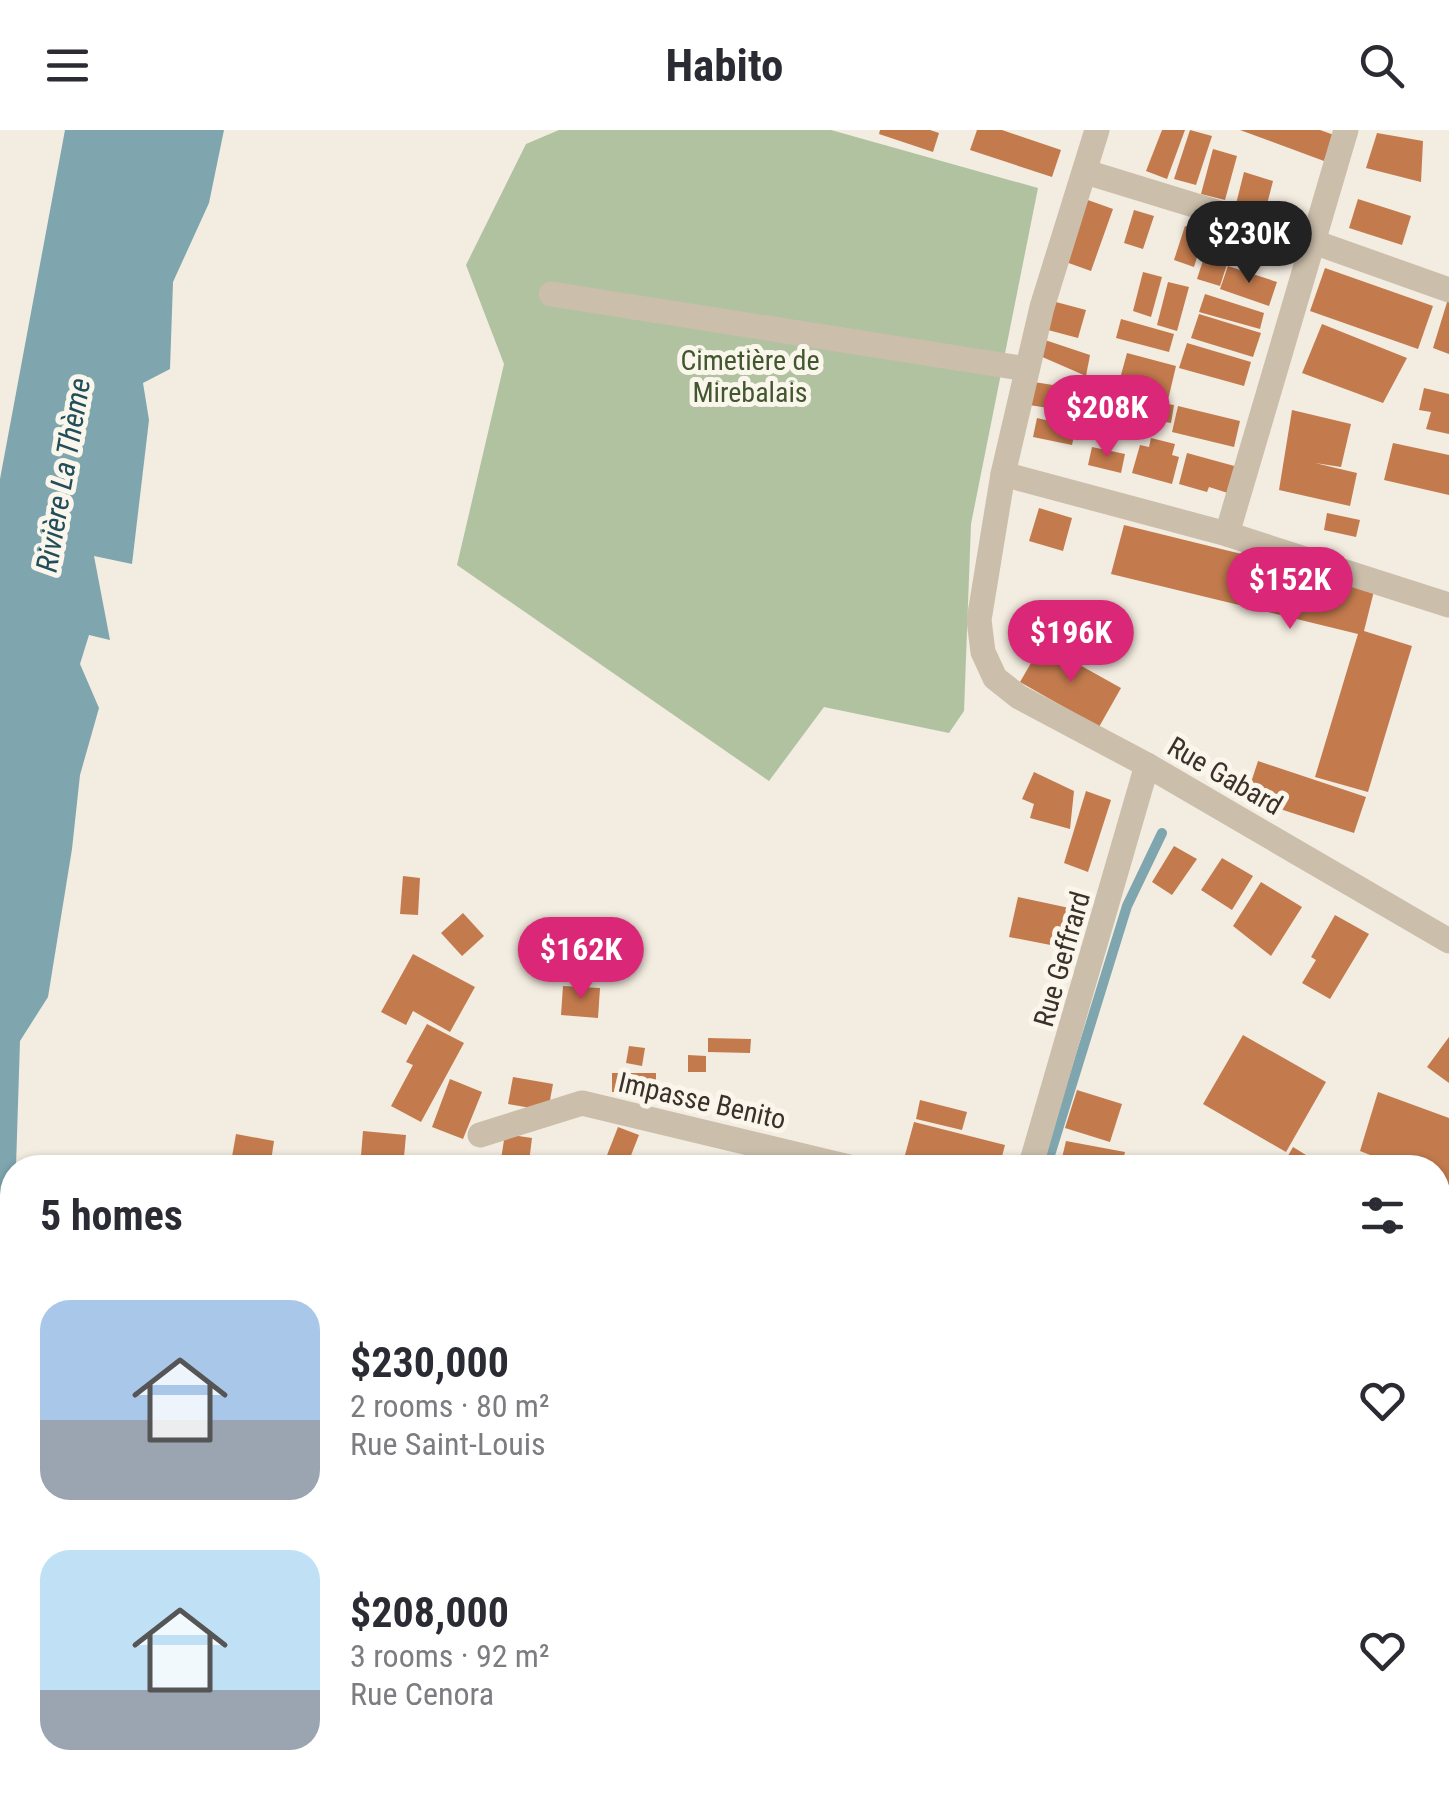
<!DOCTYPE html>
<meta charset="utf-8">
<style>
body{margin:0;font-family:"Roboto Condensed",sans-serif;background:#f2f2f3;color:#2b2b33;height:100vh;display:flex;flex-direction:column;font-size:38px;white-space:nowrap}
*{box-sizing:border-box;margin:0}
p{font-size:32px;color:#7c7c81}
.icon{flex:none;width:55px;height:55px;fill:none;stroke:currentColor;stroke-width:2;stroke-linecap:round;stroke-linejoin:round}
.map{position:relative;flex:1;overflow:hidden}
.drawer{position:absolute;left:0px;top:1025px;width:1450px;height:642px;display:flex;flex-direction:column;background:#fff;border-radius:40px 40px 0 0;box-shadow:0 2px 8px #0004}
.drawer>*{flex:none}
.price{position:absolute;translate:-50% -85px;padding:0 22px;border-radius:35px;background:#db2777;color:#fff;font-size:32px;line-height:65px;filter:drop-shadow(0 2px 5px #0008)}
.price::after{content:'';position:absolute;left:50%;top:60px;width:30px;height:22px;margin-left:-15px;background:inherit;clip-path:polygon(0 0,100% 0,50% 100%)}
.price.active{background:#222;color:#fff}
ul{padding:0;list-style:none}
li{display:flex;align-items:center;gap:30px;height:250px;padding:0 40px}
li span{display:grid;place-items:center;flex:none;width:280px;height:200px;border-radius:30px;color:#555}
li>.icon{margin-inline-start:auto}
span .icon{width:120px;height:120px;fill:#fffc;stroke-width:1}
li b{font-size:42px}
h2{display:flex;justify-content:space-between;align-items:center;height:120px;padding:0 40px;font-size:42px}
header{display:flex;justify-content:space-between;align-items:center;height:130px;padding:0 40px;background:#fff;font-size:45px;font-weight:700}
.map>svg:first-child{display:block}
.green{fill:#b1c2a0}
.water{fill:#7fa6af}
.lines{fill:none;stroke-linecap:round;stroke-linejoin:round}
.stream{stroke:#7fa6af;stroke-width:10}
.building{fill:#c37b4d}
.minor{stroke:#cbbeab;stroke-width:25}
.major{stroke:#7a6b5c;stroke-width:25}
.labels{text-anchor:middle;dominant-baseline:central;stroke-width:10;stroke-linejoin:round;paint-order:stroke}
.park-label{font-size:28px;fill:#42572f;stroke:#faf6ec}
.street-label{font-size:28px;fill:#39312a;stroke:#faf6ec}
.water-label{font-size:30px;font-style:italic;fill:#214e5a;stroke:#faf6ec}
</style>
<header><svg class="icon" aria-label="menu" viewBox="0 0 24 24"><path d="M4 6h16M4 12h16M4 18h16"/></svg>Habito<svg class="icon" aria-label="search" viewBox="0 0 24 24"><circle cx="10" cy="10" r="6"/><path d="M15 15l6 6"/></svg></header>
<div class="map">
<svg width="1449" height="1666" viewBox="0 0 1449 1666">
<rect width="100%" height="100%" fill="#f3ece0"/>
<polygon class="green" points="559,0 831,0 1038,58 971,394 964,581 949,603 824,577 769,651 457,435 504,234 466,135 526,14"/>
<polygon class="water" points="65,0 224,0 209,73 173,152 170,239 143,253 149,290 132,434 94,426 110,510 89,505 80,534 99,578 80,645 72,719 48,867 20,911 16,1037 12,1038 12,1090 0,1106 0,349"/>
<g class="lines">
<g class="stream">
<polyline points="1046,1038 1127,776 1162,703"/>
<polyline points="857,1666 861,1655"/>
</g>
</g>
<g class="building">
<polygon points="880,0 930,0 939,3 933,22 879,4"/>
<polygon points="977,0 1002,0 1061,20 1052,47 970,20"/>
<polygon points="1162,0 1185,0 1167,49 1146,41"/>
<polygon points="1190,0 1212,6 1196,55 1174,49"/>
<polygon points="1240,0 1320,0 1334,5 1324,31"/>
<polygon points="1377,3 1423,11 1421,52 1366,38"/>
<polygon points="1213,19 1237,26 1225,70 1201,64"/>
<polygon points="1244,42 1273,51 1265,82 1236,74"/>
<polygon points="1085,69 1113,79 1091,141 1063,131"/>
<polygon points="1358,69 1411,86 1402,115 1349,98"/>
<polygon points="1134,80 1154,86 1143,119 1124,113"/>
<polygon points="1185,96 1205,102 1194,137 1174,130"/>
<polygon points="1214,96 1237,103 1220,156 1197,149"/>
<polygon points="1228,136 1277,152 1269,176 1220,159"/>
<polygon points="1325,138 1433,176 1418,219 1310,181"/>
<polygon points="1143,142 1162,147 1151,187 1133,181"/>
<polygon points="1168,152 1189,157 1177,201 1157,195"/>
<polygon points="1205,164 1264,183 1260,199 1199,182"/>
<polygon points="1448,169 1449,169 1449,224 1433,218"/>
<polygon points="1056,172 1086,180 1078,208 1048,200"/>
<polygon points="1199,184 1261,203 1253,227 1191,208"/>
<polygon points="1121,189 1174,204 1169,222 1116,208"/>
<polygon points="1322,194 1407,228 1383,273 1302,243"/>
<polygon points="1045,210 1090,225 1086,246 1040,226"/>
<polygon points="1187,213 1251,232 1244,256 1179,238"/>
<polygon points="1127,223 1176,236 1168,270 1118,256"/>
<polygon points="1034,252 1078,259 1075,282 1029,275"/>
<polygon points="1424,258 1449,264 1449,304 1426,299 1431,282 1419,280"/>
<polygon points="1141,270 1174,275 1171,293 1138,287"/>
<polygon points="1178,276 1240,291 1234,317 1172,302"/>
<polygon points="1292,280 1351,294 1341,337 1315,333 1357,343 1350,376 1279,360"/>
<polygon points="1037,288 1076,297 1072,315 1033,307"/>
<polygon points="1151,308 1175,314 1172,325 1179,327 1172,354 1132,343 1140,315 1149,317"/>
<polygon points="1393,313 1449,325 1449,365 1384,350"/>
<polygon points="1092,317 1125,324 1121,343 1088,335"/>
<polygon points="1187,323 1238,337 1231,364 1209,357 1207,362 1179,354"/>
<polygon points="1039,378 1072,388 1063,421 1029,411"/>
<polygon points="1327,383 1360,390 1356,407 1324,400"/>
<polygon points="1124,395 1375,457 1364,501 1412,516 1368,662 1315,647 1358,504 1111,444"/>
<polygon points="1042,514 1121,558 1099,597 1020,552"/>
<polygon points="1258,631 1366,667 1354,703 1246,668"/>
<polygon points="1034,642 1074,661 1070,699 1030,688 1034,674 1022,669"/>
<polygon points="1086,661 1111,670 1088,742 1064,733"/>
<polygon points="1174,716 1197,729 1172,765 1152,752"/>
<polygon points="1222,728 1253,746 1232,780 1201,760"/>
<polygon points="403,746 420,748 418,785 400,784"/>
<polygon points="1261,752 1302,777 1271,826 1233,796"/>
<polygon points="1018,767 1074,779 1066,818 1009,807"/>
<polygon points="463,783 484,806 462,826 441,803"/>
<polygon points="1335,785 1369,804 1330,869 1302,853 1316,830 1311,827"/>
<polygon points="413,824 475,857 450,902 413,881 406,895 381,882"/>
<polygon points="563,856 600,858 598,888 561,885"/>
<polygon points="427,894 464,913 421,992 391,976 413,935 406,932"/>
<polygon points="1243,905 1326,952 1286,1022 1203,974"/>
<polygon points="1449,907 1449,953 1427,937"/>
<polygon points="708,908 751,909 750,923 708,922"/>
<polygon points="629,916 645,918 642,936 626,933"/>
<polygon points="688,925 706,926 706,942 688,942"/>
<polygon points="612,943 656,943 656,961 612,962"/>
<polygon points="513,947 553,954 548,981 508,974"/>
<polygon points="450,949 482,962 463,1009 432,997"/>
<polygon points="1077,960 1122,974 1110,1012 1065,998"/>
<polygon points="1378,962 1449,988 1449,1055 1438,1051 1438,1038 1403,1038 1360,1021"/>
<polygon points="920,970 967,982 962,1000 916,989"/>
<polygon points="914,992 1005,1015 999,1038 902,1036"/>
<polygon points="618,997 639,1005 626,1038 602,1038"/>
<polygon points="363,1001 406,1005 403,1038 360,1038"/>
<polygon points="236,1004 274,1011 270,1038 230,1038"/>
<polygon points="505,1004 532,1008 529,1032 501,1029"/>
<polygon points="1066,1011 1125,1022 1121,1038 1088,1038 1061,1032"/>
<polygon points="1293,1017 1327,1038 1281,1038"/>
<polygon points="1438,1465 1449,1471 1449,1492 1438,1511"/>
<polygon points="1438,1578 1449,1585 1449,1590 1438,1603"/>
<polygon points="302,1655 330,1655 326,1666 300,1662"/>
<polygon points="501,1655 537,1655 532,1666"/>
<polygon points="582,1655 610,1655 605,1666 577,1666"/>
<polygon points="683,1655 707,1655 738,1666 679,1666"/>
<polygon points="868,1655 943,1655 939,1666 872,1666 865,1663"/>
<polygon points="1184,1655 1210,1655 1205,1664"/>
<polygon points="1299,1655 1396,1655 1389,1666 1298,1666 1294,1664"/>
<polygon points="791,1656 811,1662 810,1666 788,1666"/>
</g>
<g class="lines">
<g class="minor">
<polyline points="1097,0 1042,177 1003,344 979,490 983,522 995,548 1019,567 1147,635 1449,811"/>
<polyline points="1086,42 1311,111 1449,160"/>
<polyline points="551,164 1027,239"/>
<polyline points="1003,344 1227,404 1449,475"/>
<polyline points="1227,404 1346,0"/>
<polyline points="480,1005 582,973 853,1038"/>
<polyline points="1030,1038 1147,635"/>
<polyline points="1133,1655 1160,1666"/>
<polyline points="1267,1655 1288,1666"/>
<polyline points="832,1666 835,1655"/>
</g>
<g class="major">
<polyline points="1438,1296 1449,1274"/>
<polyline points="1249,1666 1256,1655"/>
</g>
</g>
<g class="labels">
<g class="park-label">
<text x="750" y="230">Cimetière de<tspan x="750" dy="32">Mirebalais</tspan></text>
</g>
<g class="street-label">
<text transform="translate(1225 646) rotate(30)">Rue Gabard</text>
<text transform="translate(1062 829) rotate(-74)">Rue Geffrard</text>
<text transform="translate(702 971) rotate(13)">Impasse Benito</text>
</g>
<g class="water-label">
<text transform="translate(63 345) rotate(-80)">Rivière La Thème</text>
</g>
</g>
</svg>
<b class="price active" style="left:1249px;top:156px">$230K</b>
<b class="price" style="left:1107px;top:330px">$208K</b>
<b class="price" style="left:1290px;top:502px">$152K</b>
<b class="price" style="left:1071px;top:555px">$196K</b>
<b class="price" style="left:581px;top:872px">$162K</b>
<section class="drawer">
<h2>5 homes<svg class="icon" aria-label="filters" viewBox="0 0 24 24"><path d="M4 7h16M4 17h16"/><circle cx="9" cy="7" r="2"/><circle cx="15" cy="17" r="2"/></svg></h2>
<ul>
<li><span style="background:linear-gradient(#a9c7e8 60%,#9aa5b1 0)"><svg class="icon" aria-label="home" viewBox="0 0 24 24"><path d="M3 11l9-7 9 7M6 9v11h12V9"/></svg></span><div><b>$230,000</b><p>2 rooms · 80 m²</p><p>Rue Saint-Louis</p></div><svg class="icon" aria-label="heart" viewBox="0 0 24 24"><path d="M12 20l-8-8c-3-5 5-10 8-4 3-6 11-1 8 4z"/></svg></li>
<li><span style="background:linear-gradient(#bfe0f5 70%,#9aa5b1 0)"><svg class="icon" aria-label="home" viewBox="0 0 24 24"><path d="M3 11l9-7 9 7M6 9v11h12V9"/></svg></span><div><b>$208,000</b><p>3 rooms · 92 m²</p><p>Rue Cenora</p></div><svg class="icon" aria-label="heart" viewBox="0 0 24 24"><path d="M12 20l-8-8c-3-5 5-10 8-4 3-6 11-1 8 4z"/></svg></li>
</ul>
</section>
</div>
